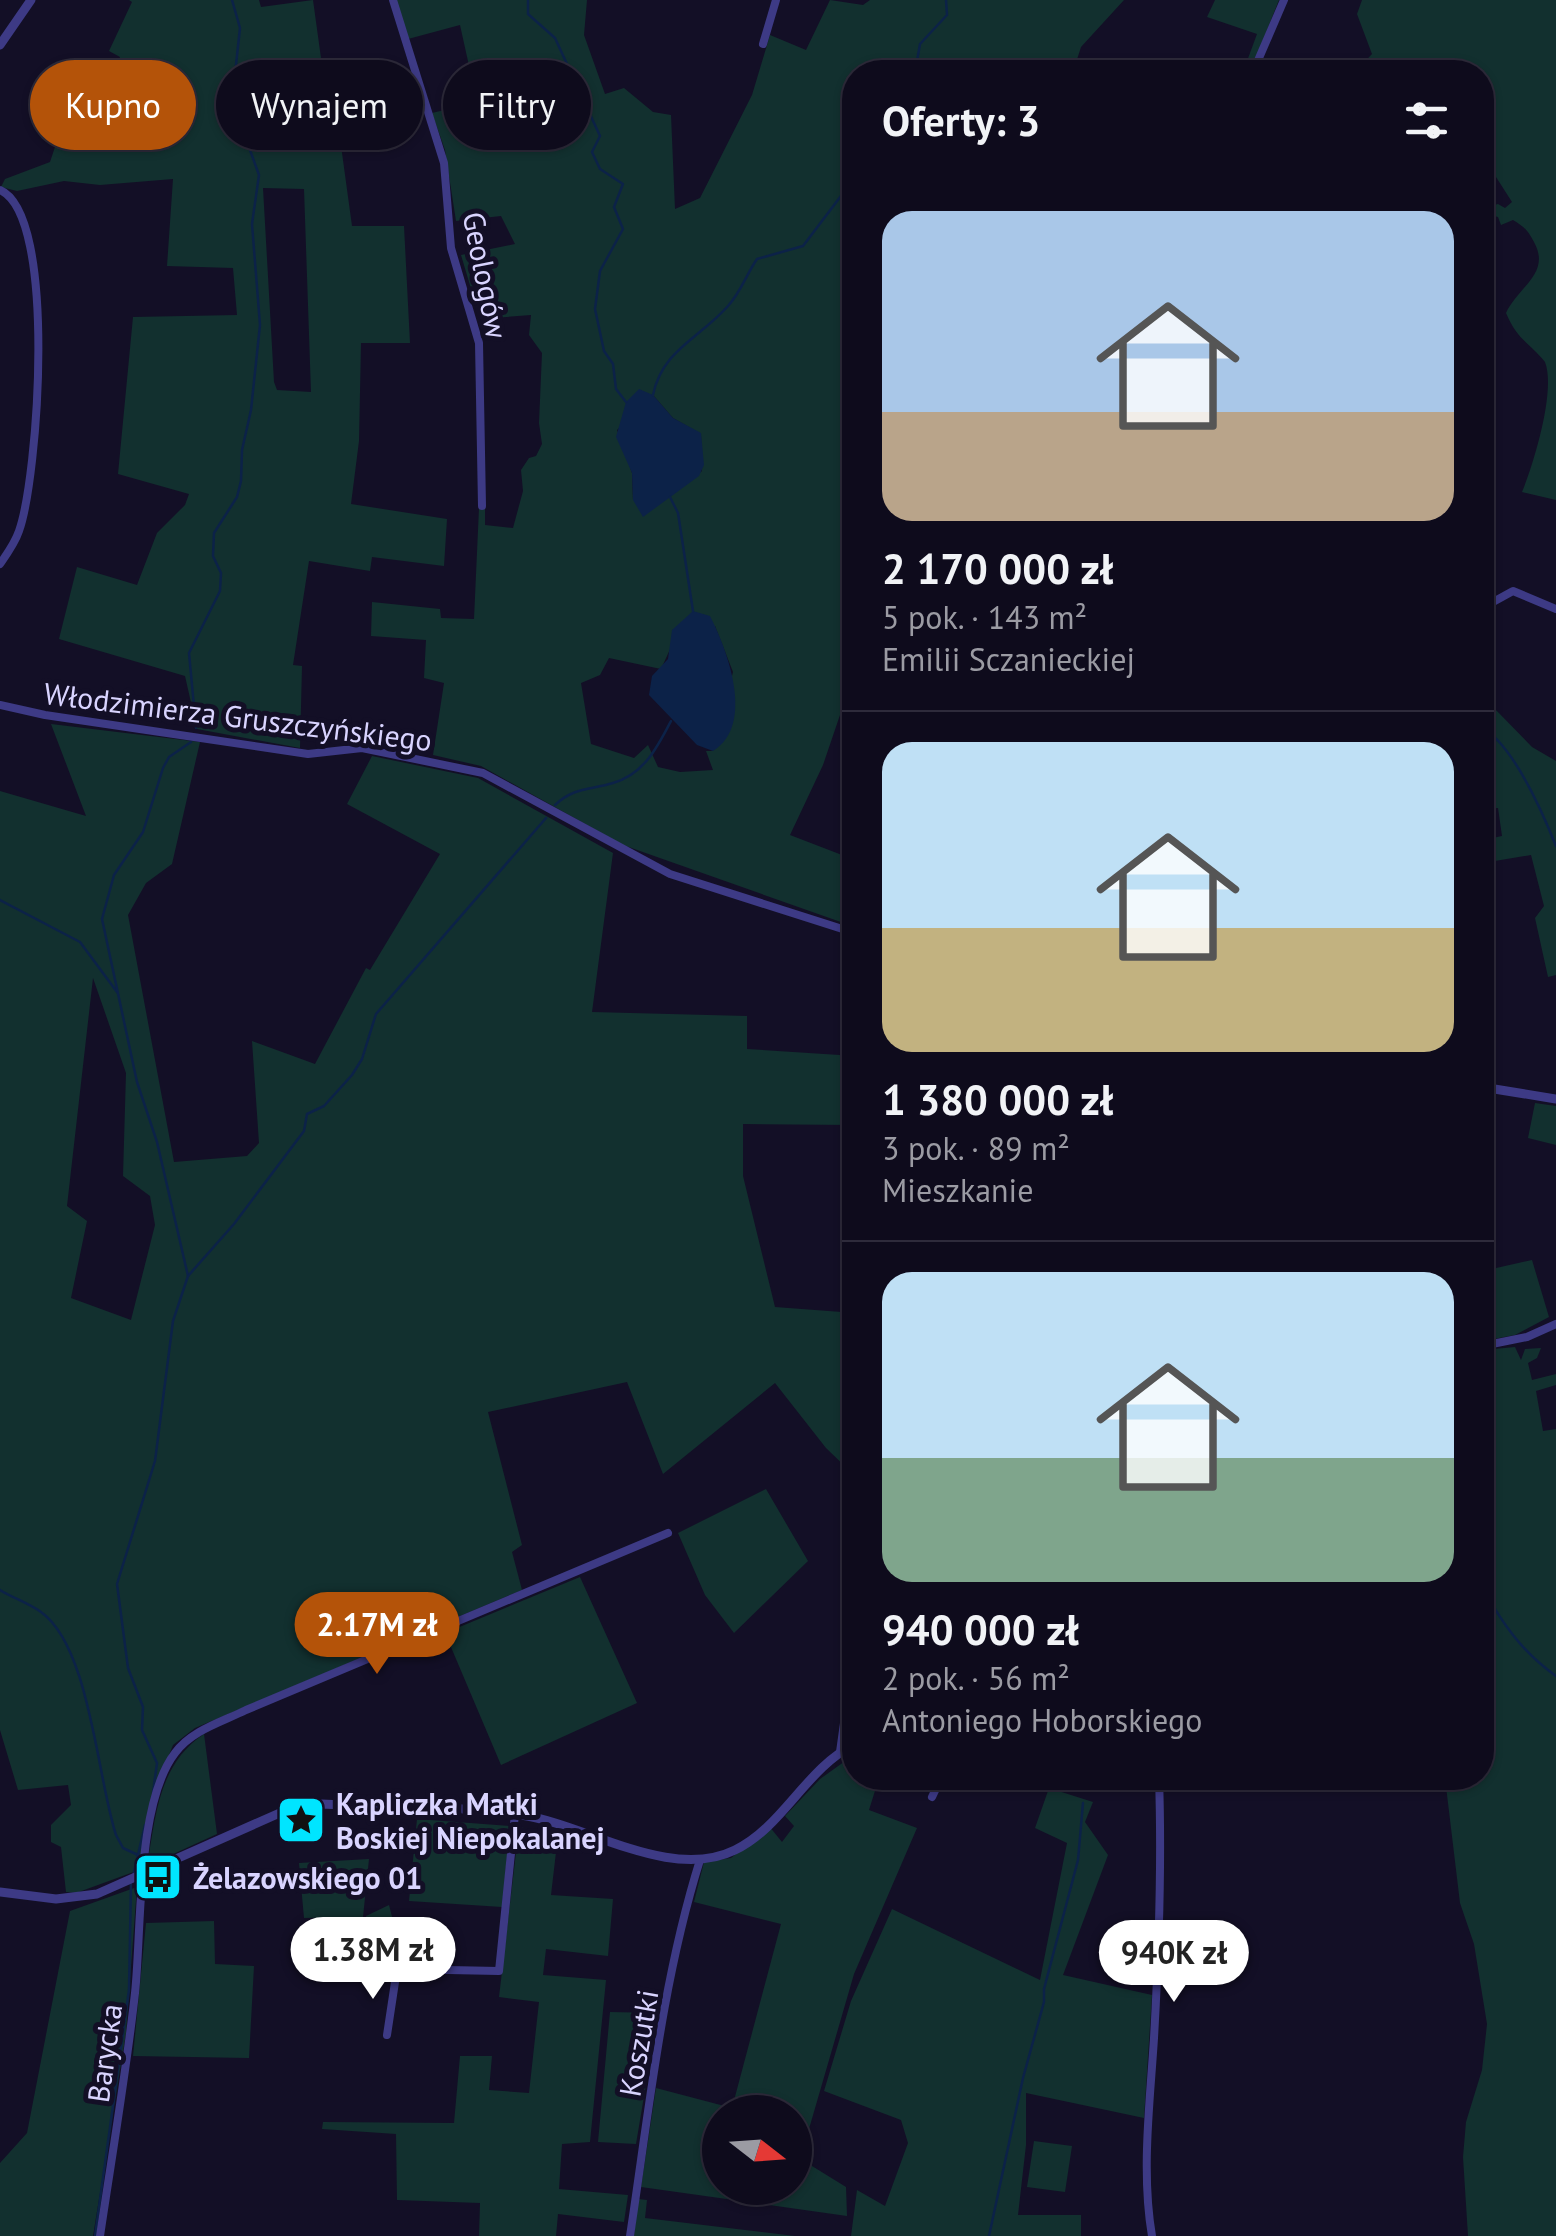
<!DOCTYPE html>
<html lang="pl">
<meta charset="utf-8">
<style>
body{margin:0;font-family:"PT Sans",sans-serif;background:#1c1929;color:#f1f3f6;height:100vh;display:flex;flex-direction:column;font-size:38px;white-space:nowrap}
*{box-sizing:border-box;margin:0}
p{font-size:32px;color:#9b9ba3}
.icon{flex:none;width:55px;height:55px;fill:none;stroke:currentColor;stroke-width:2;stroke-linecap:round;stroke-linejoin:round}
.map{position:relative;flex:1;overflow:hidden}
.panel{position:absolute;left:842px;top:60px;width:652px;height:1730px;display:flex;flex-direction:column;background:#0e0b1c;border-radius:40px;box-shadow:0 2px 8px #0004,0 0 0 2px #2e2b3b}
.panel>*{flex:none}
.hud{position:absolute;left:30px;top:60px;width:662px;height:90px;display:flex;gap:20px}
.needle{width:65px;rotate:107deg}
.controls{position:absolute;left:702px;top:2095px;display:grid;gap:20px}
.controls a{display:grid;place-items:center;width:110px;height:110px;border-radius:50%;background:#0e0b1c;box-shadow:0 2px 8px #0004,0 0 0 2px #2e2b3b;font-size:50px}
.price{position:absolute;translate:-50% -85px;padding:0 22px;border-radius:35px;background:#fff;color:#222;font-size:32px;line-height:65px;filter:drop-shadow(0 2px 5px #0008)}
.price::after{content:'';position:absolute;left:50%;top:60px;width:30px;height:22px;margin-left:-15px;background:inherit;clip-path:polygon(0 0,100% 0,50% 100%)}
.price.selected{background:#b45309;color:#fff}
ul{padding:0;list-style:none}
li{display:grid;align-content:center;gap:20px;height:530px;padding:0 40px}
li+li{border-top:2px solid #2e2b3b}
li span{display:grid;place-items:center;height:310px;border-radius:30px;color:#555}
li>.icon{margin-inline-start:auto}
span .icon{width:180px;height:180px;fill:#fffc;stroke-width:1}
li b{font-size:42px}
h2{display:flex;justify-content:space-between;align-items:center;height:120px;padding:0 40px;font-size:42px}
.chip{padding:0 35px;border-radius:45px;background:#0e0b1c;box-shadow:0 2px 8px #0004,0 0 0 2px #2e2b3b;font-size:35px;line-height:90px}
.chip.selected{background:#b45309;color:#fff}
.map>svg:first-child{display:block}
.green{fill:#12302f;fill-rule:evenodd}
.water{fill:#0c2248}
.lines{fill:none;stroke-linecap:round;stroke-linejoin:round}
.stream{stroke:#0c2248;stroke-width:2.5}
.minor{stroke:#3d3a85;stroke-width:8}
.tertiary{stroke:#3d3a85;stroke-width:9}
.labels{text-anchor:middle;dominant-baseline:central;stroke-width:10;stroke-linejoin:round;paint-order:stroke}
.street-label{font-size:30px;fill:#d9d4ff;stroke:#130f26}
.poi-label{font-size:30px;font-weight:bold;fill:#d9d4ff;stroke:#130f26;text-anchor:start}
</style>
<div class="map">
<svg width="1556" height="2236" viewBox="0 0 1556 2236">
<rect width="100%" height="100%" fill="#130f26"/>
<g class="green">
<path d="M129,0h130l2,7 52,-7 12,87h8l19,139h52l6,117h-49l-2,98 -8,63 96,15 -3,47 -72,-9 -2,14 -61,-10 -16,104 9,1 -2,82 -103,-19 -12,-53 -126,-37 18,-72 60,18 20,-52 28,-28 4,-11 -71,-20 15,-157 104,-2 -4,-47 -66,-2 6,-87 -73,6 -36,-4 -47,10 -16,-4 4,-8 45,-17 15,-45 30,11 25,-71 -11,-6 23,-49zM263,188l41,1 7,203 -34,-2 -3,-8z"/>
<path d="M396,0h191l-3,35 21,59 19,-6 29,24 18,3 4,94 25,-11 52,-103 18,-60 36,15 24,-50 33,5 7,-5h254l-43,47 -8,25h-218v599l-32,94 -33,70 65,25v67l-232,-82 -142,-79 -48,-11 11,-72 -20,-5 2,-38 -55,-4 1,-34 68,7 1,9 33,1 5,-111 6,1v16l28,3 10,-37 -2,-21 8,-12 7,-2 6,-12 -3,-21 3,-70 -13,-18 2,-20 -51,4 -19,-64 54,-11 -14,-28 -45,5 -11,-71 -13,-37 45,-11 -17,-77 -52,14zM653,395l20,23 28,16 1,37 -19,15 -50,14 -1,-27 -15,-43zM715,626l18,46 -20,79h-7l7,19 -33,2 -22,-5 -10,-22 -14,13 -43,-14 -10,-61 19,-8 9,-17 52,11 11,-24v-15z"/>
<polygon points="1215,0 1279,0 1250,72 1243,72 1257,34 1207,17"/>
<path d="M1362,0h194v500l-34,-8c12,-29 34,-102 23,-130 -17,-21 -27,-21 -39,-49 12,-26 44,-39 29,-69 -6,-12 -10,-17 -22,-24l-12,5 -3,-8 -15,-4v-5l15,-4 7,4 7,-6 -16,-25 -13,-3 -1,-102h-127l17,-18 -15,-40z"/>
<polygon points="1483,709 1495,709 1532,747 1556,761 1556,975 1548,977 1535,918 1544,906 1531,855 1483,863 1483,840 1502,836 1498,808 1483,809"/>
<path d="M51,724l149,18 -28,122 -26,19 -18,32 46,247 73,-6 12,-13 -7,-102 63,23 51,-96 4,2 70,-116 -93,-50 25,-48 106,22 135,75 -21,159 155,4v33l108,7v69l-112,-1v52l32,131 80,6v163l-29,-28 -51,-65 -112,91 -36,-92 -139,30 34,133 -10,7 10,38 -327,138 -22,17 -12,30 -22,95 -63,23 -10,-1 -5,-45 -10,-5v-17l20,-20 -3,-20 -50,5 -18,-60v-939l86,25zM93,978l33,95 -3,103 27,20 5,29 -24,95 -60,-22 16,-77 -20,-15z"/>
<polygon points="1535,1103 1556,1106 1556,1145 1528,1138"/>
<polygon points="1532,1260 1549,1317 1515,1335 1483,1341 1483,1271"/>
<polygon points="1515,1347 1521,1360 1525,1349 1541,1348 1537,1358 1528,1363 1532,1380 1556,1374 1556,1385 1536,1391 1543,1431 1556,1429 1556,2236 1468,2236 1463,2157 1466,2122 1482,2070 1487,2024 1474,1944 1460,1903 1445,1778 1482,1778 1483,1433 1488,1449 1493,1445 1483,1410 1483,1350"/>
<polygon points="766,1489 808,1561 734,1633 705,1595 678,1533"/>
<polygon points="580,1577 637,1703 501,1765 445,1633"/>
<path d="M204,1734l13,100 -70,32c9,-51 11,-101 57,-132z"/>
<path d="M855,1754v24h24l-10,32 48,18 -63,146 -52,179 10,13 34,21 1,29 -206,-29 15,-99 76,20 49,-184 -87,-22 10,-40 27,-4 38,-32 13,16 12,-16 -9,-10 35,-37zM720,2112h75v76h-75z"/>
<polygon points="1049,1788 1093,1802 1085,1822 1108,1855 1063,1975 1152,1995 1144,2118 1026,2093 1026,2145 1018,2215 1081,2215 1081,2236 851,2236 857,2190 885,2206 908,2143 901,2120 824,2091 851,2001 892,1909 1040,1980 1067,1843 1035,1828"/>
<polygon points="417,1819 510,1826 502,1907 409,1901"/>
<polygon points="519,1827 558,1835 551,1895 613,1899 608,1956 546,1949 543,1975 606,1980 590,2142 562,2144 559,2189 628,2195 624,2222 558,2214 556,2236 479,2236 480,2203 397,2200 396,2134 322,2129 323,2122 454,2123 460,2056 492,2056 489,2090 529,2093 539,2002 499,1997"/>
<polygon points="369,1859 363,1917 304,1918 299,1863"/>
<polygon points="137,1887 126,2033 93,2236 0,2236 0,2163 27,2133 70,1911"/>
<polygon points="389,1905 402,1955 378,1961 366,1916"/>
<polygon points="214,1921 215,1964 254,1966 249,2058 133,2056 146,1923"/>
<polygon points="610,2012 658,2013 636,2144 598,2142"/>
<polygon points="1034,2141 1072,2146 1065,2192 1027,2187"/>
<polygon points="638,2199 647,2200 645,2218 795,2236 634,2236"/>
</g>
<g class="water">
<polygon points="639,389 653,395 673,418 701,433 704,465 699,476 643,517 633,500 632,473 616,437 626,402"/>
<path d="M693,611l17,5c17,33 46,109 3,135l-16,-6 -48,-50 3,-19 16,-17 4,-29z"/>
</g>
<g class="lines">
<g class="stream">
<polyline points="528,0 528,14 555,38 600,136 592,152 600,169 623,184 614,207 623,229 600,271 595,309 604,351 613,364 616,389 626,402"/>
<polyline points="915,72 920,44 947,15 946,0"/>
<path d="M653,395c9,-45 47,-57 75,-89 13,-14 18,-31 29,-47l46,-13 44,-58 8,-15"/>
<polyline points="670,497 678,513 693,611"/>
<path d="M1482,727c32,20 60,84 74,119"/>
<polyline points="196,728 189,653 220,591 221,573 213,556 214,533 237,497 241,481 242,450 251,410 260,325 252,224 259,175 246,139 234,83 240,28 232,0"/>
<path d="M555,805c19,-18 35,-15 58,-22 31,-9 44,-35 58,-62"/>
<polyline points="0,900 80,942 117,992"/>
<polyline points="188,1276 157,1142 137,1082 102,919 114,875 143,832 163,768 169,757 191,742"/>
<path d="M1482,1587c20,36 40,65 74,89"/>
<path d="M0,1590c13,8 28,13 41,22 49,35 56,165 75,223l7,13 15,7"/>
<polyline points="153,1793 157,1763 142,1730 143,1707 128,1668 117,1584 155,1461 173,1321 188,1276 234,1224 304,1131 307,1114 324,1106 352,1075 362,1059 376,1014 546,818"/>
<polyline points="133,1876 145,1825"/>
<polyline points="95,2236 129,1990 131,1884"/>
<polyline points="989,2236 1023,2078 1044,2002 1044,1989 1078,1860 1083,1803"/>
</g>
<g class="minor">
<polyline points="393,0 444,163 451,248 479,343 482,506"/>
<polyline points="763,44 776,0"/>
<polyline points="1253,72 1284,0"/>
<path d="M0,190c58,25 38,288 19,341 -4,12 -12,23 -19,33"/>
<polyline points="1482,616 1493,602 1513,591 1556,609"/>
<polyline points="0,705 45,715 308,754 362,748 483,773 670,874 855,933"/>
<polyline points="1482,1346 1527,1337 1556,1324"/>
<polyline points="840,1752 844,1723 855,1701"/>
<polyline points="932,1797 941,1778"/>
<polyline points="387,2035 397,1969 499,1971 515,1814"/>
<path d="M100,2236c12,-81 26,-162 35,-243 7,-64 1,-189 40,-240 17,-23 47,-31 71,-43l422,-177"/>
<path d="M630,2236c19,-125 32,-255 70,-376"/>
<path d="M1152,2236c-11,-65 -2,-133 2,-198 5,-88 8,-173 5,-260"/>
</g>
<g class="tertiary">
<polyline points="0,45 31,0"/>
<polyline points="1482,1087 1556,1099"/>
<path d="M0,1892l56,7 41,-5 194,-86 31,-4c65,3 133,1 199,11 65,9 149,67 214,35 48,-23 71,-82 120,-106"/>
</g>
</g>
<defs>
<g id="sight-square" transform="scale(2.5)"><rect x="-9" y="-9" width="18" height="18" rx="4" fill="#00e5ff" stroke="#130f26"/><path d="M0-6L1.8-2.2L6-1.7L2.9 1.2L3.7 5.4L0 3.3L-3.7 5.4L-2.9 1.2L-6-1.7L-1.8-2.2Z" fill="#111"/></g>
<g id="bus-square" transform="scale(2.5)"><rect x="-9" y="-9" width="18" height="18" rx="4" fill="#00e5ff" stroke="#130f26"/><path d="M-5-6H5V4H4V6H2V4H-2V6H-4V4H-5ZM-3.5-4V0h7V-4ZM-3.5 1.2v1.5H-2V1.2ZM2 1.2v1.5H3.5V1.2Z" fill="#111"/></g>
</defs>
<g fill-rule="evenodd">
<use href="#sight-square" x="301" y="1820"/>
<use href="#bus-square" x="158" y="1877"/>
</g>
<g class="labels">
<g class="street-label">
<text transform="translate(486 275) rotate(79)">Geologów</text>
<text transform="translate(238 716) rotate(7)">Włodzimierza Gruszczyńskiego</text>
<text transform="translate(638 2043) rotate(-80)">Koszutki</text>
<text transform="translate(104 2053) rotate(-82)">Barycka</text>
</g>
<g class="poi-label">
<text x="336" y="1803">Kapliczka Matki<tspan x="336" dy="34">Boskiej Niepokalanej</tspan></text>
<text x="193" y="1877">Żelazowskiego 01</text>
</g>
</g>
</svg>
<div class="controls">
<a><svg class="needle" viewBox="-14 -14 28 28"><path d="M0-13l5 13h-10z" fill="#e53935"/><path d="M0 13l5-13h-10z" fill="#9b9ba3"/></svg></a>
</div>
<b class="price selected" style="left:377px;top:1677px">2.17M zł</b>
<b class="price" style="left:373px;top:2002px">1.38M zł</b>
<b class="price" style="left:1174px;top:2005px">940K zł</b>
<div class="hud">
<a class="chip selected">Kupno</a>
<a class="chip">Wynajem</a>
<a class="chip">Filtry</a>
</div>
<section class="panel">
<h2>Oferty: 3<svg class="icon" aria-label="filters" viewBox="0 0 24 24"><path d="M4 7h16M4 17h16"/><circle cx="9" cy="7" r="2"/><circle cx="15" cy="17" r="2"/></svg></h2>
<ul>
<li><span style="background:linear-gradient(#a9c7e8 65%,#b9a48a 0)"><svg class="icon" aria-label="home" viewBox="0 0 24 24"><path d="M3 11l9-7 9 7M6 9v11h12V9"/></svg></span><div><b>2 170 000 zł</b><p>5 pok. · 143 m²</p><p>Emilii Sczanieckiej</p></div></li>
<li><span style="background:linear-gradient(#bfe0f5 60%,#c2b280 0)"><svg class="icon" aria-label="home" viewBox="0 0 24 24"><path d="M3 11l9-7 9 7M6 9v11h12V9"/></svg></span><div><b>1 380 000 zł</b><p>3 pok. · 89 m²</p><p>Mieszkanie</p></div></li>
<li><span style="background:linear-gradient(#bfe0f5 60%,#7fa58c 0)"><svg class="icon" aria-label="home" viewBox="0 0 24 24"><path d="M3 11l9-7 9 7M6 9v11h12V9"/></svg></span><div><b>940 000 zł</b><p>2 pok. · 56 m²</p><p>Antoniego Hoborskiego</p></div></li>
</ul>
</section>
</div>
